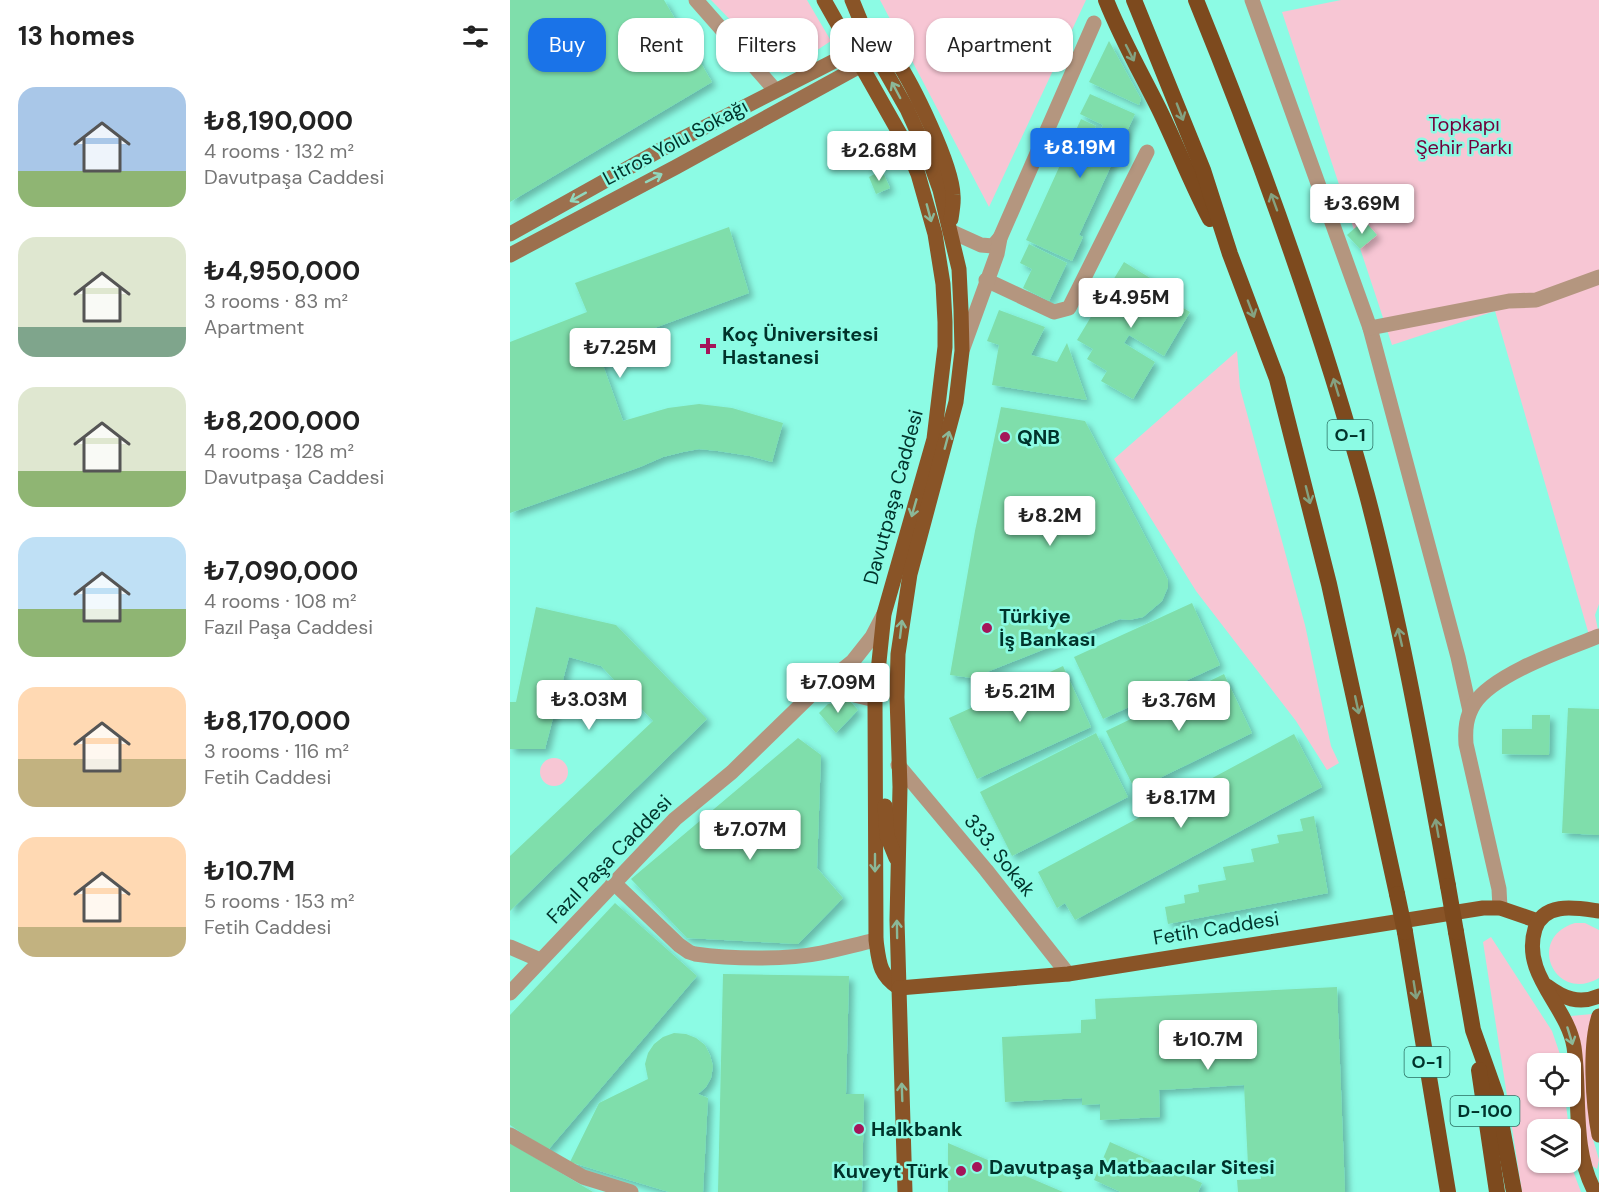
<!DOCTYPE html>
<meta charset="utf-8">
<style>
body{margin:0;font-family:"DM Sans",sans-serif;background:#f2f2f2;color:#222;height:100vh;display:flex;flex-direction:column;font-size:22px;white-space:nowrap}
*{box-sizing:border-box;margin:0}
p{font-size:20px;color:#767676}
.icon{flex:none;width:33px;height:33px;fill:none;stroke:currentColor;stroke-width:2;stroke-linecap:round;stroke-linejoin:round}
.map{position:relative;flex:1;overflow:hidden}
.side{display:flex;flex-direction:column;background:#fff;width:510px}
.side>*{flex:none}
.banner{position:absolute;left:18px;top:18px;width:570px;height:54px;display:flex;gap:12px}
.fabs{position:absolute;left:1017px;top:1053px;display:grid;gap:12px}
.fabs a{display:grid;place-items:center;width:54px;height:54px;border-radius:12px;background:#fff;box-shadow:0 2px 4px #0004;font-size:30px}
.price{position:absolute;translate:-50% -51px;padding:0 14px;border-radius:6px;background:#fff;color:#222;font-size:20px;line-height:39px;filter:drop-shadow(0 2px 3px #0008)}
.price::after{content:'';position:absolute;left:50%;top:36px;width:18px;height:14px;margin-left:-9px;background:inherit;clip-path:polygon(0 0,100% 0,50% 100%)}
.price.current{background:#1a73e8;color:#fff}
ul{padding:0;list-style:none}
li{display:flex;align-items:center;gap:18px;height:150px;padding:0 18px}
li span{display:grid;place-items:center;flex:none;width:168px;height:120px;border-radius:18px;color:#555}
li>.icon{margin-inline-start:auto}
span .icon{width:72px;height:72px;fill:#fffc;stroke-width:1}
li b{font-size:26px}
h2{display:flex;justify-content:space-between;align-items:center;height:72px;padding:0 18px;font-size:26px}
.tag{padding:0 21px;border-radius:18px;background:#fff;box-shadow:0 2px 4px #0004;font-size:21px;line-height:54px}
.tag.current{background:#1a73e8;color:#fff}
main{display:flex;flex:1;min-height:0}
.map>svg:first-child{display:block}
.green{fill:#f7c6d4}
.building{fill:#7fdeab;filter:url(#shadow)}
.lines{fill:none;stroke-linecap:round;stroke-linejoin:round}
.minor{stroke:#b4967f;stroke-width:15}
.tertiary{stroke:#b4967f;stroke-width:15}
.secondary{stroke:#9c704e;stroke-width:15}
.primary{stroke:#895427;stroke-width:15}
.trunk{stroke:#7d4a1e;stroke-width:16}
.trunk-bridge{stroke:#7d4a1e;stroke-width:16}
.oneway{stroke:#84a281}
.oneway2{stroke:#8bb898}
.oneway3{stroke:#90d8be}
.poi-dot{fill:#a4155a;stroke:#8cfbe4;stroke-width:2}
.labels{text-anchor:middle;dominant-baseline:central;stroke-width:5;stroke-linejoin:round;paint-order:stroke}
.shield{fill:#8cfbe4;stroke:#2a6f62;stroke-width:1.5}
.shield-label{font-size:18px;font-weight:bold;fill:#00332b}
.park-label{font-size:20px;fill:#72003b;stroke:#8cfbe4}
.street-label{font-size:20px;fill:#00332b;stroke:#8cfbe4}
.poi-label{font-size:20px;font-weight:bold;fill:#00332b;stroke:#8cfbe4;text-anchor:start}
</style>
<main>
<section class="side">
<h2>13 homes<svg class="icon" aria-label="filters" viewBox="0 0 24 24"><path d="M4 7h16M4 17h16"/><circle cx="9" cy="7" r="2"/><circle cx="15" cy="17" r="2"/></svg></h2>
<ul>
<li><span style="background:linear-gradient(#a9c7e8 70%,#8fb573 0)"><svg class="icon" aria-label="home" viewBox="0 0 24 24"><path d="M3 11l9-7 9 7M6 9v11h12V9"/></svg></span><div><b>₺8,190,000</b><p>4 rooms · 132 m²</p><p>Davutpaşa Caddesi</p></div></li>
<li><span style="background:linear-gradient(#dfe7d0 75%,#7fa58c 0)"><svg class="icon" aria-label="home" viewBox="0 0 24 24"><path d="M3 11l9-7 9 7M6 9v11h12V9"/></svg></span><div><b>₺4,950,000</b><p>3 rooms · 83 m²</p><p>Apartment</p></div></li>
<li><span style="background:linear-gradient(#dfe7d0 70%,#8fb573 0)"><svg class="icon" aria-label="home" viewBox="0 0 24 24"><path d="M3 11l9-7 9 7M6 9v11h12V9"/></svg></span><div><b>₺8,200,000</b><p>4 rooms · 128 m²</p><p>Davutpaşa Caddesi</p></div></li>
<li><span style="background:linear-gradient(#bfe0f5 60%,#8fb573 0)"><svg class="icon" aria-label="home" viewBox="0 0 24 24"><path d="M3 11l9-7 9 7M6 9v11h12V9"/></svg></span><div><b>₺7,090,000</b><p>4 rooms · 108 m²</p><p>Fazıl Paşa Caddesi</p></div></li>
<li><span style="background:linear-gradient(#ffd9b3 60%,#c2b280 0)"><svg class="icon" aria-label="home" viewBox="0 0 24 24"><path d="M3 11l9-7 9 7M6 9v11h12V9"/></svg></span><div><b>₺8,170,000</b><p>3 rooms · 116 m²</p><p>Fetih Caddesi</p></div></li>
<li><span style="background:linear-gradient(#ffd9b3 75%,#c2b280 0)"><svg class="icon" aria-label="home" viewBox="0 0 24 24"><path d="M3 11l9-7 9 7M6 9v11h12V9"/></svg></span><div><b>₺10.7M</b><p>5 rooms · 153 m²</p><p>Fetih Caddesi</p></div></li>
</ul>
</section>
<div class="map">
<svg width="1089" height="1192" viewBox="0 0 1089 1192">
<defs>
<filter id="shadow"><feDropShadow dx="4.5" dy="4.5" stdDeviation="3" flood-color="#0004"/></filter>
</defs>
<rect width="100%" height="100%" fill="#8cfbe4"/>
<g class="green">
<polygon points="201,0 297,0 321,41 272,73"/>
<polygon points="370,0 576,0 479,207"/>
<polygon points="831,0 1089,0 1089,604 1085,615 1088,630 1079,635 985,311 882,345 772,12"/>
<polygon points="727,351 730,388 795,625 821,746 829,763 817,770 786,721 686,591 604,459"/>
<circle cx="44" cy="772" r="14"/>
<path d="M1065,923h10l14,7v48c-44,26 -74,-40 -24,-55z"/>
<polygon points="981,937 1042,1031 1053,1063 1028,1064 1028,1096 1055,1097 1059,1129 1028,1130 1028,1162 1060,1163 1071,1192 1012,1192 973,942"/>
<polygon points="1082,1014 1083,1139 1089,1160 1087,1169 1082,1166 1077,1150 1066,1031 1061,1016"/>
</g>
<g class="building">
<polygon points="0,0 154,0 202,82 0,202"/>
<polygon points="599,41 631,99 629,105 579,82"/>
<polygon points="580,94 625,114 569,235 573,237 562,261 516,240 571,119 586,126 578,143 584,145 593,125 570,114"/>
<polygon points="372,170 380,188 366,194 359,177"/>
<polygon points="854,220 867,235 850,249 837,235"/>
<polygon points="219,227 239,293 104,343 96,352 93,365 113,421 158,408 189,404 222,408 273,423 262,462 240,456 208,451 189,449 173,452 153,457 130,467 0,513 0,342 77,312 65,283"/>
<polygon points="519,244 557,263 539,301 513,288 522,269 510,263"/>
<polygon points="614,262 650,284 645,291 680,312 654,356 619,335 614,343 645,362 623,399 591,381 597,371 577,359 583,349 567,340"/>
<polygon points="489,310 535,327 521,355 547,362 557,343 577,400 482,385 489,345 477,341"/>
<polygon points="491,407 575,421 658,580 658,587 652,601 633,617 619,620 610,619 462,678 440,675 465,531"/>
<polygon points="682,603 710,665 593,719 564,657"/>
<polygon points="26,607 106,625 197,719 0,911 0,856 143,721 91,666 59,657 35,749 0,749 0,702 6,702"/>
<polygon points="553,666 581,727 467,779 439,718"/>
<polygon points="714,674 742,733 625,790 596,731"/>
<polygon points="340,701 348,710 326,733 309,713 318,704"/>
<polygon points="1058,708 1089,709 1089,835 1052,833"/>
<polygon points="1022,715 1040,715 1039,755 992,754 992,729 1022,729"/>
<polygon points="586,733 618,797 502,856 470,792"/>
<polygon points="784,734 812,787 565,920 555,903 547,908 528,872"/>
<polygon points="288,738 311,755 307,868 333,898 288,944 177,938 121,879"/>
<polygon points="804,816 818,893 658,924 655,907 675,903 674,895 689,892 688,885 716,880 713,867 744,862 741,849 769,843 767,835 793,831 790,819"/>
<polygon points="105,903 187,976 38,1150 0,1125 0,1015"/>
<polygon points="213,974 339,976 336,1094 354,1094 352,1192 208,1192"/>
<polygon points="827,987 835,1192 728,1192 727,1180 751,1179 750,1164 738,1165 734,1085 649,1090 650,1117 590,1120 590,1104 572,1105 572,1098 495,1102 492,1037 571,1033 571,1020 586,1019 585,999"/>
<polygon points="164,1033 176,1034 186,1038 195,1045 200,1055 203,1066 201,1078 196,1087 188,1094 198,1098 193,1192 159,1192 60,1162 89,1103 138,1079 135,1064 138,1053 144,1044 153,1037"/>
<polygon points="600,1142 692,1183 688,1192 611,1192 584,1180"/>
<polygon points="0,1143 83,1192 0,1192"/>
<polygon points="438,1143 553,1192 438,1192"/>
</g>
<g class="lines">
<g class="minor">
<polyline points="186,0 265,90"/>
<polyline points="742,0 860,328 948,657 960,711"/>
<polyline points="440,231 471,245 483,246 490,238"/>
<polyline points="476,280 544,312 559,308 637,152"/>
<polyline points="860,328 999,301 1026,300 1089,277"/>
<polyline points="453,348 487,254 490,238 584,23"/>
<polyline points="388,765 476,870 558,974"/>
<path d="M103,882l66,63 10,7 6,2c34,5 92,6 126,-1 19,-4 37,-9 55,-13"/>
<path d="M990,908l-1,-19 -33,-145c-1,-15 0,-27 8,-40 19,-30 92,-55 125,-68"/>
<polyline points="0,947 30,960"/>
<polyline points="0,1135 73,1177 121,1192"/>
</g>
<g class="tertiary">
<polyline points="312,687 365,700"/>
<polyline points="0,993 165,819 222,772 300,696 343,661 362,637 374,614"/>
</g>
<g class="secondary">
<polyline points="0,234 152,149 342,52"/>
<polyline points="0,255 166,167 350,66"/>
</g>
<g class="primary">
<path d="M314,0l81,143 13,31 17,60 8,50 2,38v25l-11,92 -50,175 -9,86 1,240c3,22 3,35 23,48"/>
<polyline points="342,0 360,44 397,109 417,153 430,190 449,269 451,310 452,351 446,402 400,574 388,654 387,697 390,787 387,920 395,1192"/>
<path d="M359,45l20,7 6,6c18,27 57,106 58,137 1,8 -1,16 -2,24"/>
<polyline points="375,806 377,836 386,858"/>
<path d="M1037,986c16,12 32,19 52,10"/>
<polyline points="389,988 558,974 973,908 990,908 1028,921"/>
<path d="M1089,1016c-10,29 -6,89 0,119"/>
<path d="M1085,1192c-24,-44 -14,-97 -21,-145 -7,-42 -53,-72 -39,-118 9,-28 42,-21 64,-18"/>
</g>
<g class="trunk">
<path d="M596,0c15,38 35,73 53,109 18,37 32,74 51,110"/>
<polyline points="624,0 693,170 720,254 767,379 819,584 887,894"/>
<path d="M686,0c66,162 125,326 171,495 34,129 57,260 81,391"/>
<polyline points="895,932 938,1192"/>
<polyline points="946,932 963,1030 986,1095 1004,1192"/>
<polyline points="969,1070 987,1192"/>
</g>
<g class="trunk-bridge">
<polyline points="938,886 946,932"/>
<polyline points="887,894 895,932"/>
</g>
</g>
<defs><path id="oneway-shaft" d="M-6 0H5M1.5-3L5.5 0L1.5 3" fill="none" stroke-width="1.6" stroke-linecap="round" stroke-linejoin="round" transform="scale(1.5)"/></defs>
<g class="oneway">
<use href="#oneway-shaft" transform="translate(620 53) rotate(63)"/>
<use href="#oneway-shaft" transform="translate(670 112) rotate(69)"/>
<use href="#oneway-shaft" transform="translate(764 202) rotate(-110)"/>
<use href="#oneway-shaft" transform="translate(741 309) rotate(69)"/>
<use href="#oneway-shaft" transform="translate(826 387) rotate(-107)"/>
<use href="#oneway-shaft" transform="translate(798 495) rotate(76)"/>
<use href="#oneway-shaft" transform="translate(890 637) rotate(-103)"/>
<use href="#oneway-shaft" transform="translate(847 705) rotate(78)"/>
<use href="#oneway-shaft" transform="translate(927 828) rotate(-100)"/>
<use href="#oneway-shaft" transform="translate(905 990) rotate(81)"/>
</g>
<g class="oneway2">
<use href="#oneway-shaft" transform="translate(386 90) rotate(-118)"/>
<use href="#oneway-shaft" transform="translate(419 213) rotate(75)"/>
<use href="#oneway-shaft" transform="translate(437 440) rotate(-75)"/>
<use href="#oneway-shaft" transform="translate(404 508) rotate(106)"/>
<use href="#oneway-shaft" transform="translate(391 629) rotate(-83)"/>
<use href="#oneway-shaft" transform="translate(365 863) rotate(90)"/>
<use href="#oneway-shaft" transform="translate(387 929) rotate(-91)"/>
<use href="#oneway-shaft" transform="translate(1060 1036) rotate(73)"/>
<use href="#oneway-shaft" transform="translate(392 1092) rotate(-92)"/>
</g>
<g class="oneway3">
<use href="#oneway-shaft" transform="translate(144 178) rotate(-27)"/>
<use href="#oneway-shaft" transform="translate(68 197) rotate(151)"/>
</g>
<g class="poi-dot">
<path d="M195 337h6v6h6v6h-6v6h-6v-6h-6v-6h6z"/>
<circle cx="495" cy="437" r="6"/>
<circle cx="477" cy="628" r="6"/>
<circle cx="349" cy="1129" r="6"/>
<circle cx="467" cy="1167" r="6"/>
<circle cx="451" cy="1171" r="6"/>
</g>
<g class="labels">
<g class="shield">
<rect x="817.5" y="420" width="45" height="30" rx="4.5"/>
<rect x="894.5" y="1047" width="45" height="30" rx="4.5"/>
<rect x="940.5" y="1096" width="69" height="30" rx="4.5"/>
</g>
<g class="shield-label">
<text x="840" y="435">O-1</text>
<text x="917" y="1062">O-1</text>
<text x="975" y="1111">D-100</text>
</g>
<g class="park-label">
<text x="954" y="124">Topkapı<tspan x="954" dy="23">Şehir Parkı</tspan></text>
</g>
<g class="street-label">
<text transform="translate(165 142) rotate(-28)">Litros Yolu Sokağı</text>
<text transform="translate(383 497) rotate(-75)">Davutpaşa Caddesi</text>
<text transform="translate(490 855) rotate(51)">333. Sokak</text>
<text transform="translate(99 859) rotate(-46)">Fazıl Paşa Caddesi</text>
<text transform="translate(706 928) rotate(-9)">Fetih Caddesi</text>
</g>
<g class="poi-label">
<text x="212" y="334">Koç Üniversitesi<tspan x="212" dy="23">Hastanesi</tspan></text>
<text x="507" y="437">QNB</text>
<text x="489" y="616">Türkiye<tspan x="489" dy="23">İş Bankası</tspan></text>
<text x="361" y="1129">Halkbank</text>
<text x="479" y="1167">Davutpaşa Matbaacılar Sitesi</text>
<text x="439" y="1171" text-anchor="end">Kuveyt Türk</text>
</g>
</g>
</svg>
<div class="fabs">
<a><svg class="icon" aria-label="locate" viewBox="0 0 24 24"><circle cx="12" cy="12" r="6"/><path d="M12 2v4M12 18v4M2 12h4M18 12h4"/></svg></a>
<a><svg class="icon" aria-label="layers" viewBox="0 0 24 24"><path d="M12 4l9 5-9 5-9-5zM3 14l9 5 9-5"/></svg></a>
</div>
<b class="price current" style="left:570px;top:179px">₺8.19M</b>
<b class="price" style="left:369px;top:182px">₺2.68M</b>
<b class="price" style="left:852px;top:235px">₺3.69M</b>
<b class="price" style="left:621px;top:329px">₺4.95M</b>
<b class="price" style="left:110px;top:379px">₺7.25M</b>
<b class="price" style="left:540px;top:547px">₺8.2M</b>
<b class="price" style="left:328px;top:714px">₺7.09M</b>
<b class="price" style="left:510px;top:723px">₺5.21M</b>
<b class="price" style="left:79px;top:731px">₺3.03M</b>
<b class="price" style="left:669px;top:732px">₺3.76M</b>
<b class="price" style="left:671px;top:829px">₺8.17M</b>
<b class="price" style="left:240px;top:861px">₺7.07M</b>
<b class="price" style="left:698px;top:1071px">₺10.7M</b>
<div class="banner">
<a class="tag current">Buy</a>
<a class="tag">Rent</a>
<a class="tag">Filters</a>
<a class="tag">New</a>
<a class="tag">Apartment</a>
</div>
</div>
</main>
